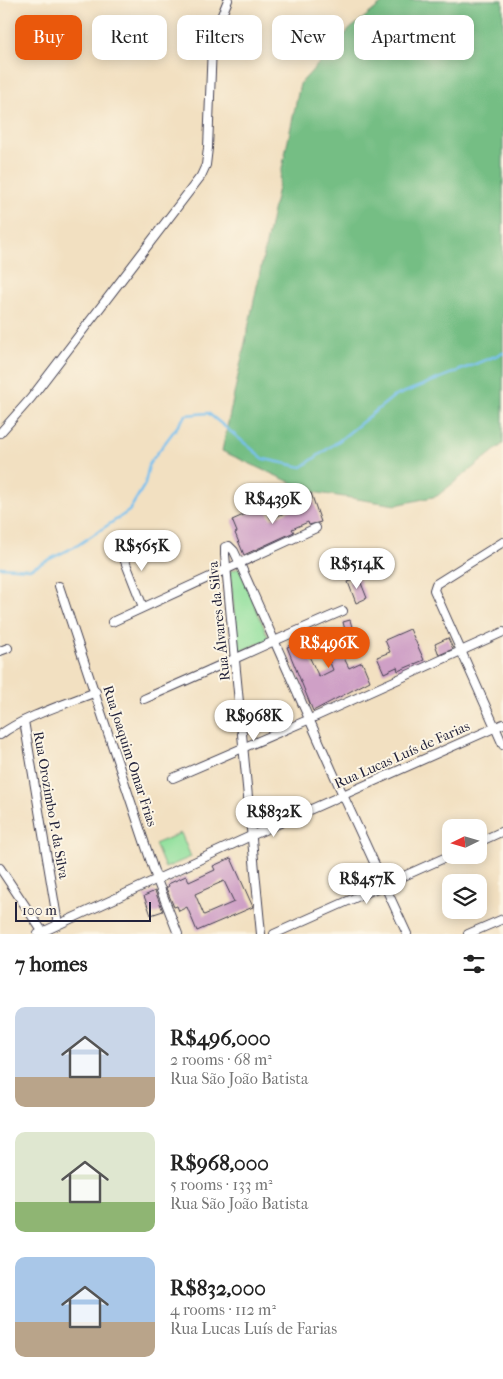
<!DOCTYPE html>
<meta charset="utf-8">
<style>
body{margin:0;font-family:"IM FELL French Canon",serif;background:#f2f2f2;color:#222;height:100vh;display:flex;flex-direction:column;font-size:19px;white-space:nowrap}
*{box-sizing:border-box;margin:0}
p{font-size:16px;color:#767676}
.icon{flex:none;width:28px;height:28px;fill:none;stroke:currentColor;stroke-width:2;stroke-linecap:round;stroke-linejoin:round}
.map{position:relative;height:934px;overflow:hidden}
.side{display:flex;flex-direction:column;background:#fff;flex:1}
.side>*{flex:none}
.guide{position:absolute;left:15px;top:15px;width:474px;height:45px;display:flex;gap:10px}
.needle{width:32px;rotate:265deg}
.fabs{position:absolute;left:442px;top:819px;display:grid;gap:10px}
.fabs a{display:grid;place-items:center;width:45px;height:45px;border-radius:10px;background:#fff;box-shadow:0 2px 12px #0003;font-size:25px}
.scale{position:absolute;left:15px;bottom:12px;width:136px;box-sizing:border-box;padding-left:5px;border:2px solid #22223b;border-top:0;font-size:14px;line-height:18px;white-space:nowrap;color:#22223b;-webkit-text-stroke:4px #fcf5e5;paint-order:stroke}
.price{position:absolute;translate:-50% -42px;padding:0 11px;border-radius:18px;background:#fff;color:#222;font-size:16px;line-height:32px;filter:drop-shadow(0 1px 2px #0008)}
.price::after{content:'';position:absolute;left:50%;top:30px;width:15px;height:11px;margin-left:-8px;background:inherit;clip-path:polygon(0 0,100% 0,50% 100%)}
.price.active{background:#ea580c;color:#fff}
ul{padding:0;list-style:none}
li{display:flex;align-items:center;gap:15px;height:125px;padding:0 15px}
li span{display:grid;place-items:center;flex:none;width:140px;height:100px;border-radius:10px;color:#555}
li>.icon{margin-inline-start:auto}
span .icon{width:60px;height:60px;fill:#fffc;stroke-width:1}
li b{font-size:21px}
h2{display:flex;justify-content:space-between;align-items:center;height:60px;padding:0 15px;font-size:21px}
.tag{padding:0 18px;border-radius:10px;background:#fff;box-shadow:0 2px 12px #0003;font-size:18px;line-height:45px}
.tag.active{background:#ea580c;color:#fff}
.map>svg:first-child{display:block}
.green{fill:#92e09d;stroke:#5a816c}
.forest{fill:#75be84;stroke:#4c7060}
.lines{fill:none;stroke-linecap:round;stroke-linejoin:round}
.stream{stroke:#77c0ef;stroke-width:2.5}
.building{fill:#cfa0c6;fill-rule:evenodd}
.street-casing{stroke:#413e4f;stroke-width:10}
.street{stroke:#fff;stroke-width:8}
.labels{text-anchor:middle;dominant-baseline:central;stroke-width:4;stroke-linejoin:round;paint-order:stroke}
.street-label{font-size:14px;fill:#22223b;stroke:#fcf5e5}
</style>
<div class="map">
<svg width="503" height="934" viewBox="0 0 503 934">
<rect width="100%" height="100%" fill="#fcf5e5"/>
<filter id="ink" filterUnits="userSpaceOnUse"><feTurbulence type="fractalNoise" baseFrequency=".02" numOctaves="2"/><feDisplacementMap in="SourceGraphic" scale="10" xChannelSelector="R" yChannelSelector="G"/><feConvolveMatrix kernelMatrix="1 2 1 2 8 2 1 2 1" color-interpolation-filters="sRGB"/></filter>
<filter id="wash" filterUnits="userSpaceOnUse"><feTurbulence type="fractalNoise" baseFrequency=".0096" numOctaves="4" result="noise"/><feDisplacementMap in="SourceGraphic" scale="20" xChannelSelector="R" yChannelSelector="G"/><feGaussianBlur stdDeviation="1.12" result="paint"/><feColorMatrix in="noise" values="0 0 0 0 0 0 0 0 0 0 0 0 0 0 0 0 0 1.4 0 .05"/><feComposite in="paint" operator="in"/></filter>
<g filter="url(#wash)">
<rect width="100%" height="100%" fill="#f2e0c1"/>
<g class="green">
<polygon points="239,568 269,639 238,652 230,571"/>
<polygon points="181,833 191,857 165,868 155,844"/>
</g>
<polygon class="forest" points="386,0 503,0 503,444 437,496 396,505 312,492 222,451 300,84 350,29"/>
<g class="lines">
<polyline class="stream" points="0,567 30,569 78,545 129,511 145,484 149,464 186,415 208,413 264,459 302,467 340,440 393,397 503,353"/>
</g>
<g id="blocks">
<g class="building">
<polygon points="311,493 321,522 309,525 308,522 292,529 294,532 244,555 235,533 237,532 232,520 264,506 271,519 302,505 300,497"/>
<polygon points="359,578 367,598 356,603 348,582"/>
<polygon points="350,620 356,641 339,648 349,668 362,662 370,681 313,711 287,647 304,640 309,651 307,652 319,677 333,670 318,633 326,629 329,636 345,630 343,622"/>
<polygon points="410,629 424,660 398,671 397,667 384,673 377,657 390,652 385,640"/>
<polygon points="448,638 453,649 439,655 435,644"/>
<path d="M231,858l22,49 -56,24 -10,-24 -8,4 -2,-5 -3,1 -8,-19 3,-2 -1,-2 18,-8 3,6 26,-12 -2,-4zM224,881l10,21 -30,13 -9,-21z"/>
<polygon points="155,891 163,911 151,915 144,896"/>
</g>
</g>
</g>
<g filter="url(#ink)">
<use href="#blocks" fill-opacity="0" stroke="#413e4f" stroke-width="1"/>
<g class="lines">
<g class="street-casing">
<g id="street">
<polyline points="0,433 31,398 201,176 206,165 208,148 212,45 215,32 228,0"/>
<polyline points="503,542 436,584 434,590 503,745"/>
<polyline points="119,546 143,607"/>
<polyline points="59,586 157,880 178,934"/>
<polyline points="112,622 316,528"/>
<polyline points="0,651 8,648"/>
<path d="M144,699c67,-29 133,-60 199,-88"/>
<polyline points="24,721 58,924"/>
<path d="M0,735c23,-18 68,-32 96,-43"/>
<polyline points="173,778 310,719 503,632"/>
<polyline points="479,842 503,831"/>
<polyline points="0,868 44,934"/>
<polyline points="38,934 253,835 503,724"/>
<polyline points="261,934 225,555 225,547 229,546 234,551 240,564 343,795 407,934"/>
<polyline points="274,934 451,855"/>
<polyline points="468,934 503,919"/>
</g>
</g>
<use href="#street" class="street"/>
</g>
</g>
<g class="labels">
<g class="street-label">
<text transform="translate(219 621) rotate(-96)">Rua Álvares da Silva</text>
<text transform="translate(402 755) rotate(-24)">Rua Lucas Luís de Farias</text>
<text transform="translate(130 756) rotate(72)">Rua Joaquim Omar Frias</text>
<text transform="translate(51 805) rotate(80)">Rua Orozimbo P. da Silva</text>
</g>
</g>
</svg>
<div class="fabs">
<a><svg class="needle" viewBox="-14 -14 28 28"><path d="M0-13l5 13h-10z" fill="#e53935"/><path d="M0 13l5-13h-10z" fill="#767676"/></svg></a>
<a><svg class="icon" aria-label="layers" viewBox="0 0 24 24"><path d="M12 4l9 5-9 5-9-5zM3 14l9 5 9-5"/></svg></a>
</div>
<div class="scale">100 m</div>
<b class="price" style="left:273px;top:525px">R$439K</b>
<b class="price" style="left:142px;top:572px">R$565K</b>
<b class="price" style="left:357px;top:590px">R$514K</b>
<b class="price active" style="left:329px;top:669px">R$496K</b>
<b class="price" style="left:254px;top:742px">R$968K</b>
<b class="price" style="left:274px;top:838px">R$832K</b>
<b class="price" style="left:367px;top:905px">R$457K</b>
<div class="guide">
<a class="tag active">Buy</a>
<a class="tag">Rent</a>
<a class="tag">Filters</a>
<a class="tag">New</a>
<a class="tag">Apartment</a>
</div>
</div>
<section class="side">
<h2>7 homes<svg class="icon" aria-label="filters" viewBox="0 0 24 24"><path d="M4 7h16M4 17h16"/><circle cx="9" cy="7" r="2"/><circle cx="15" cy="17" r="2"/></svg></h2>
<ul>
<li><span style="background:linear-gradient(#c9d6e8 70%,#b9a48a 0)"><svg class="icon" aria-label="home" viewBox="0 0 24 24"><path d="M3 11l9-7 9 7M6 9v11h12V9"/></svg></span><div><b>R$496,000</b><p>2 rooms · 68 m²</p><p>Rua São João Batista</p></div></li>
<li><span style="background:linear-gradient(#dfe7d0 70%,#8fb573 0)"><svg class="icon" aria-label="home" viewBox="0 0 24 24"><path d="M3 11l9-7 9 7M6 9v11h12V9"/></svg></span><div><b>R$968,000</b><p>5 rooms · 133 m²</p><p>Rua São João Batista</p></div></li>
<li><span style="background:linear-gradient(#a9c7e8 65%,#b9a48a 0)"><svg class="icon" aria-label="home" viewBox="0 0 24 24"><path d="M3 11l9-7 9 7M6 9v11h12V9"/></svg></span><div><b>R$832,000</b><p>4 rooms · 112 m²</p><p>Rua Lucas Luís de Farias</p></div></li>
</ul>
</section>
